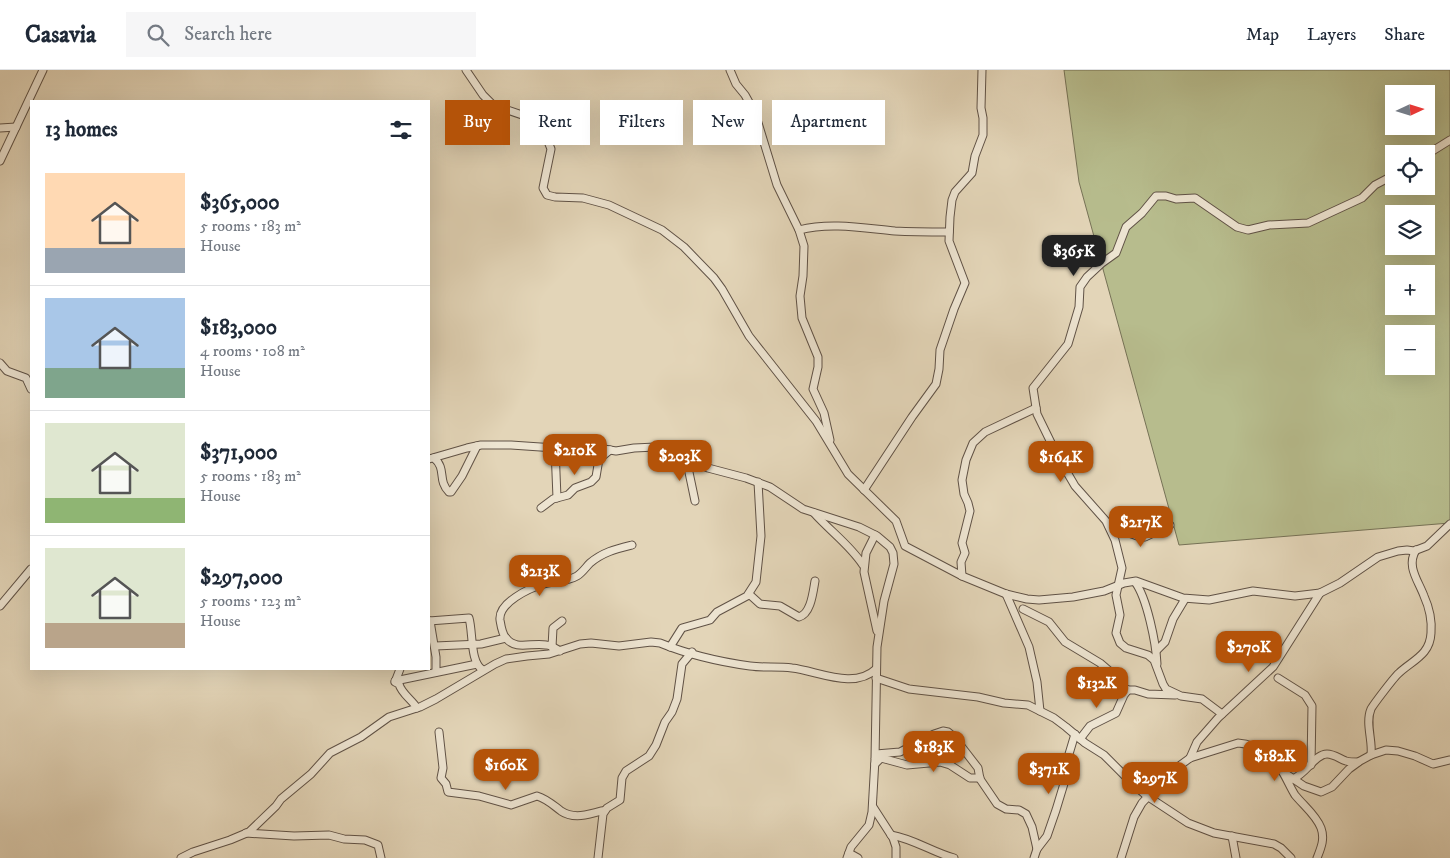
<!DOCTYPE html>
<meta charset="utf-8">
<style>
body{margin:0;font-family:"IM FELL DW Pica",serif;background:#f6f6f7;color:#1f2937;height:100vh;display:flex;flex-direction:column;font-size:19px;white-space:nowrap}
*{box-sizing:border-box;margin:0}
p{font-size:16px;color:#747a83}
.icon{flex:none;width:28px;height:28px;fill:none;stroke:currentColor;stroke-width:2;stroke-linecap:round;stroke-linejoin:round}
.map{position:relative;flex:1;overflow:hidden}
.drawer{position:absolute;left:30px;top:30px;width:400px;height:570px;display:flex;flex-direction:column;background:#fff;border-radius:0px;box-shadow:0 5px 20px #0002}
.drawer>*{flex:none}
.hud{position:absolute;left:445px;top:30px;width:475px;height:45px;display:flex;gap:10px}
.needle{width:32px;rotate:86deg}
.controls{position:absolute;left:1385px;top:15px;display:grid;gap:10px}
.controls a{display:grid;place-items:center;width:50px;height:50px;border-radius:0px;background:#fff;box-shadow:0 5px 20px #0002;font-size:25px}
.price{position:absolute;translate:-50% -42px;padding:0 11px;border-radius:10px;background:#b45309;color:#fff;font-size:16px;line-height:32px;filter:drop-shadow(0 1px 2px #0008)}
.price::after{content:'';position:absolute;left:50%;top:30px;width:15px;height:11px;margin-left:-8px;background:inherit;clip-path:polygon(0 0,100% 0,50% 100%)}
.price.selected{background:#222;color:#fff}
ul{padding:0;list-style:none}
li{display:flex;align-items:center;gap:15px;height:125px;padding:0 15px}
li+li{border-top:1px solid #e0e1e3}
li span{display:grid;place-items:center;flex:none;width:140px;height:100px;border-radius:0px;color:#555}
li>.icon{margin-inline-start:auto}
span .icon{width:60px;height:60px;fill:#fffc;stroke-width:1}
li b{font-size:21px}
h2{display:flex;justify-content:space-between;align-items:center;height:60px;padding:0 15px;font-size:21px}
.chip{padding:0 18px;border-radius:0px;background:#fff;box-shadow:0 5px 20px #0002;font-size:18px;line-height:45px}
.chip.selected{background:#b45309;color:#fff}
header{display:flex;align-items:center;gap:30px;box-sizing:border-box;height:70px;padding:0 25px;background:#fff;border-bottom:1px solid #e0e1e3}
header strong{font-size:24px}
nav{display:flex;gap:28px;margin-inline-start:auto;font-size:18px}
.search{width:350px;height:45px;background:#f6f6f7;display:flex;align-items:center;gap:12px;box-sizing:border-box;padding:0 18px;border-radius:0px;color:#747a83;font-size:19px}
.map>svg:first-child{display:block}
.green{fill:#b7bc8d;stroke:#767256;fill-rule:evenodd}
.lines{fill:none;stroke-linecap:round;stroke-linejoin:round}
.street-casing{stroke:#605246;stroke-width:9}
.street{stroke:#ede4d1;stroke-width:7}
</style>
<header>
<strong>Casavia</strong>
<div class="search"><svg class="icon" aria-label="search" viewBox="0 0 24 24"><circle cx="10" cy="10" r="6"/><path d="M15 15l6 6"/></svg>Search here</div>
<nav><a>Map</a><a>Layers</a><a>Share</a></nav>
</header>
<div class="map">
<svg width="1450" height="788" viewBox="0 0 1450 788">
<rect width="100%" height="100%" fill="#e3d5b8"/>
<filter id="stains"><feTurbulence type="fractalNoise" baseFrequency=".004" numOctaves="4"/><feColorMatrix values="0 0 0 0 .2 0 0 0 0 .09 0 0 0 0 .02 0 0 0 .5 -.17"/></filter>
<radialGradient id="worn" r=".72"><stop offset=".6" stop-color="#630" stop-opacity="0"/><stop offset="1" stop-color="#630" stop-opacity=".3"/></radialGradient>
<path class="green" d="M1064,0h386v453l-271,22 -100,-363zM1394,24h32v32h-32zM1394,84h32v32h-32zM1394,144h32v32h-32zM1394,204h32v32h-32zM1394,264h32v32h-32z"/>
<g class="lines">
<g class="street-casing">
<g id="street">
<polyline points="466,0 483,25 493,35 528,47 543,59 551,79 544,113 543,118 547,125 555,127 583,128 609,135 662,160 684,177 714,208 722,219 749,266 816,351 848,404 896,451 905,476 962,506 1006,524 1027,529 1039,530 1073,527 1104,521 1124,513 1136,511 1183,528 1209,530 1253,521 1295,526 1320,523 1340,513 1378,487 1398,481 1407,480 1414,481 1427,476 1450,454"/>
<polyline points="730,0 736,14 745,25 755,43 777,115 799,160 804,176 803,206 800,226 802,248 818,287 818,297 813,319 824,343 830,370"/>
<polyline points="0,58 16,57"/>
<polyline points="1426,85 1450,70"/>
<polyline points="0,91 43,0"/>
<path d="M799,160c31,-8 64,-2 96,1 18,1 36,1 54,1"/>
<polyline points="0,293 7,301 26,308 31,319"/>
<polyline points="555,378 557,428"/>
<path d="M434,388c13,11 3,22 15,34h2l11,-16 15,-30"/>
<polyline points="686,388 695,431"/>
<polyline points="429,389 467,378 481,375 511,375 555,378 592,377 616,381 634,378 656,377 708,398 746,408 770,417 803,439 859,457 877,466 890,477 893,483 894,494 884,531 877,577 875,689 872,742 869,755 851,777 847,788"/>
<polyline points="864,420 912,347 936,314 939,299 940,280 954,239 965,213 949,171 950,147 952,130 955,122 972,103 975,86 983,65 983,48 981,38 982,0"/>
<polyline points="541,438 553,429 568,425 575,418 591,412 596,407 599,389 610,380"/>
<path d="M814,443c16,18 36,32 49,52"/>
<polyline points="1109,456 1140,467 1145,467 1170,455"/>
<polyline points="875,465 866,483 864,502 877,561"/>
<polyline points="962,506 961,492 965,483 962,473 970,441 968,433 964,424 962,410 966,390 973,373 985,362 1036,338"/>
<path d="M1135,512c12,16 21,61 22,82"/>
<path d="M749,524l11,10 20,2 19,11c12,-3 14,-25 16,-36"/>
<polyline points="1006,524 1029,577 1037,612 1040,641"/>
<polyline points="0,536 31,499"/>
<polyline points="1023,539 1049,552 1065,572 1100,593 1114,605 1120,616 1128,620 1135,620 1148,624 1175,625"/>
<path d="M429,551l40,-3c4,13 1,46 14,52"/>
<polyline points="430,551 436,587 436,602"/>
<polyline points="435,576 481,574 506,568"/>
<polyline points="552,577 553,558 562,551"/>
<polyline points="670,577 682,558 710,550 717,542 747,526 756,512 761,466 758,412"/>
<polyline points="1157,580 1165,572 1173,549 1185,529"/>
<path d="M560,581c-5,-3 -9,-6 -14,-6 -14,-3 -30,6 -40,-7 -4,-4 -5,-12 -6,-18 -2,-17 29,-32 44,-36 10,-3 23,-2 33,-8 5,-3 9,-9 13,-13 13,-11 26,-14 42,-18"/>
<path d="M400,599l-5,13 4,2c2,9 13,16 18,24"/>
<polyline points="876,608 909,619 978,627 1004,633 1028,635 1054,648 1066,657 1085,673 1104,685 1132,713 1147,726 1188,753 1214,763 1274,774 1281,778 1291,788"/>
<polyline points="1278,608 1305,625 1312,636 1311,695"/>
<polyline points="395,611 477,594"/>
<polyline points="1222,644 1202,629 1181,626 1166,619 1163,614 1154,590 1148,585 1126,578 1120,573 1116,563 1120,545 1116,525 1122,498 1115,470 1106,451 1075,416 1057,385 1037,344 1033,318 1068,274 1079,237 1080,217 1087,207 1102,193 1116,183 1126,157 1142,143 1156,126 1166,126 1176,129 1195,128 1237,157 1248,160 1269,155 1308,153 1362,128 1375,115 1394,105"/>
<path d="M439,662l4,36 -2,10 5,6 2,8 31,4 32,9 26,-9c10,3 16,9 24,15 13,9 30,3 44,-1"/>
<polyline points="1080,669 1090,656 1116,643 1124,625 1128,620"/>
<polyline points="876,684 900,682 934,664 943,661 948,662 954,667 978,698 980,709 997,734 1006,739 1019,740 1026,744 1032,757 1037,779"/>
<path d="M1371,685c2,-14 -6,-32 0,-46 2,-4 24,-33 28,-36 14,-13 31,-18 32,-40 1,-12 -2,-26 -7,-37 -6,-16 -18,-30 -8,-46"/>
<polyline points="1190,688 1197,672 1218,648 1273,597 1320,523"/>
<polyline points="875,694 881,688 907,695 940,692 950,695 970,708 980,708"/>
<polyline points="1283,702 1304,716 1321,722 1332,717 1349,699 1360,691 1371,685 1386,680 1398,681 1415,686 1433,694 1450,690"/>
<path d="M1293,709c14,-6 22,-25 34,-25 7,0 13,5 19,7 4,1 8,1 12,1"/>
<polyline points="873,737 893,768 896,777 896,788"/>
<polyline points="246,763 294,766 329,765 344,769 365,770 378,775 381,788"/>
<path d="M891,765c23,4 41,17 63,23"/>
<polyline points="1232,766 1236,788"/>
<polyline points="849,783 858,788"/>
<path d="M181,788l12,-6 37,-12 19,-8 27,-26 5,-7 30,-25 19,-21 31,-16 28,-20 31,-10 16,-8 59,-35 11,-5 21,-3 22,-2 31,-10 11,-1 28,3 32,-4 9,1c27,11 61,19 90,23 14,2 28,0 42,2 26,3 62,22 84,1"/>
<polyline points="598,788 603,744 607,738 620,730 622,708 626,701 649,686 656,675 665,652 672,642 677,629 682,594 692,582"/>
<polyline points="1034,788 1037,779 1047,766 1056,740 1066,707 1069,684 1075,664"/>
<path d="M1121,788l13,-41 8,-14 29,-31 19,-14 48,-15c18,1 33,14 44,28 5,8 8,16 13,24 9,11 21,20 26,33 4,11 0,20 -4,30"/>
</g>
</g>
<use href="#street" class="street"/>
</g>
<rect width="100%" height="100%" filter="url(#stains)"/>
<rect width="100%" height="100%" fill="url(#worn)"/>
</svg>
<div class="controls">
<a><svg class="needle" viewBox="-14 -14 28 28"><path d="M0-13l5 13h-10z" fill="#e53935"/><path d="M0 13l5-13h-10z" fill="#747a83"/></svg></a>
<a><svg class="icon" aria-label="locate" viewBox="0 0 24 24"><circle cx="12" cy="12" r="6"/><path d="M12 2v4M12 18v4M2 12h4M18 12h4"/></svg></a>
<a><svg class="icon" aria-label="layers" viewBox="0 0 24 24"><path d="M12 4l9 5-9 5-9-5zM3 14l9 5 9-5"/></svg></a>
<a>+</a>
<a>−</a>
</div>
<b class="price selected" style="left:1074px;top:207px">$365K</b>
<b class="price" style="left:575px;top:406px">$210K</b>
<b class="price" style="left:680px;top:412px">$203K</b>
<b class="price" style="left:1061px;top:413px">$164K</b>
<b class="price" style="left:1141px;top:478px">$217K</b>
<b class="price" style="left:540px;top:527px">$213K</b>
<b class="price" style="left:1249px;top:603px">$270K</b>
<b class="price" style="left:1097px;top:639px">$132K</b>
<b class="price" style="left:934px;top:703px">$183K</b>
<b class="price" style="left:1275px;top:712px">$182K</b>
<b class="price" style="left:506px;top:721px">$160K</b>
<b class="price" style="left:1049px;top:725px">$371K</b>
<b class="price" style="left:1155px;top:734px">$297K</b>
<div class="hud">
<a class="chip selected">Buy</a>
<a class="chip">Rent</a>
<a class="chip">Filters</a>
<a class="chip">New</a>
<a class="chip">Apartment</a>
</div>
<section class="drawer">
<h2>13 homes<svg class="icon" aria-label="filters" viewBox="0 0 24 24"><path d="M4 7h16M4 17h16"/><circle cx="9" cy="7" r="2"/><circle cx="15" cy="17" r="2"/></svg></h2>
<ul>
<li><span style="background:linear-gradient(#ffd9b3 75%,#9aa5b1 0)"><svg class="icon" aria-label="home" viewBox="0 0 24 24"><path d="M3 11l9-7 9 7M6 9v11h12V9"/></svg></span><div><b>$365,000</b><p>5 rooms · 183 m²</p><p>House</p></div></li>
<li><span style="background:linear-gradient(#a9c7e8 70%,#7fa58c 0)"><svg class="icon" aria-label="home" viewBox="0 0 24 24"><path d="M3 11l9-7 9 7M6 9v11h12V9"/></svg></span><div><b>$183,000</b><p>4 rooms · 108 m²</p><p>House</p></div></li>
<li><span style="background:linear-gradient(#dfe7d0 75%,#8fb573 0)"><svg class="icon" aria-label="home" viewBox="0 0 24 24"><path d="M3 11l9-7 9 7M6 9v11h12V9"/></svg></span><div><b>$371,000</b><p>5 rooms · 183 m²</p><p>House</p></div></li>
<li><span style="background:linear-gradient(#dfe7d0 75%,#b9a48a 0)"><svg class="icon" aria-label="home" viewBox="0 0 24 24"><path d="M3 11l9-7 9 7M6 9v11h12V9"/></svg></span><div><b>$297,000</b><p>5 rooms · 123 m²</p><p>House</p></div></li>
</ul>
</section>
</div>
